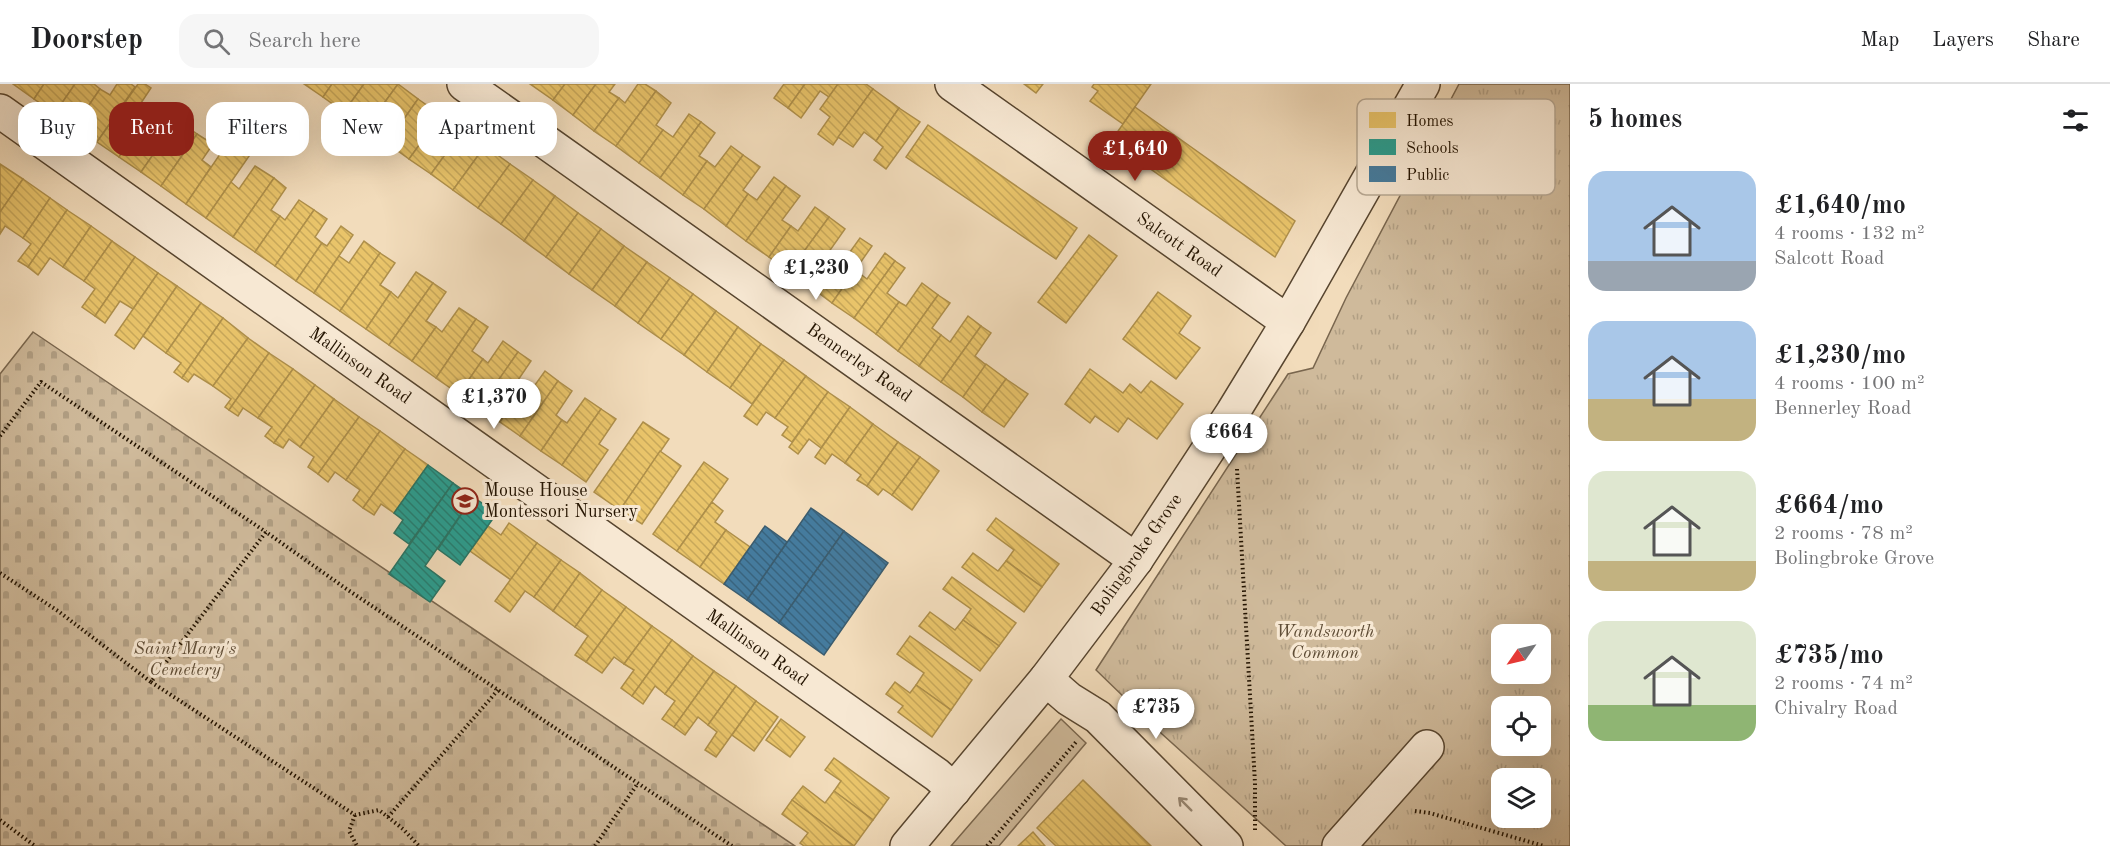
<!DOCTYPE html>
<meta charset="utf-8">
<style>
body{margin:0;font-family:"Old Standard TT",serif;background:#f6f6f6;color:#202124;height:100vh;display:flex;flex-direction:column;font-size:22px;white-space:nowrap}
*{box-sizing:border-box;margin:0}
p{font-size:20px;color:#757577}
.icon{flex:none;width:33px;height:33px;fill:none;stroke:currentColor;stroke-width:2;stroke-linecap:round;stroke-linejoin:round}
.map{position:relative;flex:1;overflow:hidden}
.details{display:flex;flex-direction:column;background:#fff;width:540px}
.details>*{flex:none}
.guide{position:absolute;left:18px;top:18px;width:570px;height:54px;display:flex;gap:12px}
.needle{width:39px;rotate:236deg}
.tools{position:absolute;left:1491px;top:540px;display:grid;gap:12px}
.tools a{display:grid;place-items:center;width:60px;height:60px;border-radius:12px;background:#fff;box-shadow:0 6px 24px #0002;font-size:30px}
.price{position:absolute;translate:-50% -51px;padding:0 14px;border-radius:21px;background:#fff;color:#222;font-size:20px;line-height:39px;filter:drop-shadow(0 2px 3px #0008)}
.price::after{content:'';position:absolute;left:50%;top:36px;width:18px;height:14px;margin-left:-9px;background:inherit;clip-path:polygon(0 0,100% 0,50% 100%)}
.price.on{background:#8f2418;color:#fff}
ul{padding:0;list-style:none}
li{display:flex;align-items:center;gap:18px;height:150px;padding:0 18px}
li span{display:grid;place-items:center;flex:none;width:168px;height:120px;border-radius:18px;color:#555}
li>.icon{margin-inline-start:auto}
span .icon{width:72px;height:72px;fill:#fffc;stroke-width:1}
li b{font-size:26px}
h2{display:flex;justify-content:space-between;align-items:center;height:72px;padding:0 18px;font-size:26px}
.chip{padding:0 21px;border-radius:18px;background:#fff;box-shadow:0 6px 24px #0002;font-size:21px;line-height:54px}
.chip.on{background:#8f2418;color:#fff}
header{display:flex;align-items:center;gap:36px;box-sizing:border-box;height:84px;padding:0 30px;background:#fff;border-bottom:2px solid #e0e0e0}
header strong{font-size:28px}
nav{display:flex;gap:33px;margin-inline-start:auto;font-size:21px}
.search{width:420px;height:54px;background:#f6f6f6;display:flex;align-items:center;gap:15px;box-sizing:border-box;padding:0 21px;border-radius:18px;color:#757577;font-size:22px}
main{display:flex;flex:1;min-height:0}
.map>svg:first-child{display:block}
.green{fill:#cfba9b;stroke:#79664e;stroke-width:1.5}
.cemetery{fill:url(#cemetery-stones);stroke:#79664e;stroke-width:1.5}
.park{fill:url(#park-tufts);stroke:#79664e;stroke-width:1.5;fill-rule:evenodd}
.homes{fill:url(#homes-back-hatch);stroke:#ae8f4a;stroke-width:1.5}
.schools{fill:url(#schools-back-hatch);stroke:#287464;stroke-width:1.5}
.public{fill:url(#public-back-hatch);stroke:#3b5c6e;stroke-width:1.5}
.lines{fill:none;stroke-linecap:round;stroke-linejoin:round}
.minor-casing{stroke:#57452f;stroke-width:36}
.path{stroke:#231300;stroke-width:4;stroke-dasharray:1.5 3;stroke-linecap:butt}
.minor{stroke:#f7e8d3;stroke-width:33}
.oneway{stroke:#988874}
.labels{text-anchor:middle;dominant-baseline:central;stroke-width:6;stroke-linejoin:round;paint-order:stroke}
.street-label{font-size:18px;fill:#231300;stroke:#f7e8d3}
.poi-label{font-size:18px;fill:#231300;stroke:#f7e8d3;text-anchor:start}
.park-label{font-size:18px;font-style:italic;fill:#5f4d36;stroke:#f7e8d3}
.key{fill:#f7e8d3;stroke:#b7a894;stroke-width:1.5}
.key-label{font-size:16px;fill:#231300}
</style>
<header>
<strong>Doorstep</strong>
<div class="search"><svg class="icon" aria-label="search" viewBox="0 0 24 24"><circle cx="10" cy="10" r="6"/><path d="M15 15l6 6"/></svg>Search here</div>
<nav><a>Map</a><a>Layers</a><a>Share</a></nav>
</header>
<main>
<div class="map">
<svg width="1570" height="762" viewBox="0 0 1570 762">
<defs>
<pattern id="cemetery-stones" width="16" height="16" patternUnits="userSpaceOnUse" patternTransform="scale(1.5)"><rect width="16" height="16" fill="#cfba9b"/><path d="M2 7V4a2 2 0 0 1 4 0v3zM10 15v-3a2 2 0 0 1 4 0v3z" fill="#b19f84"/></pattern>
<pattern id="park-tufts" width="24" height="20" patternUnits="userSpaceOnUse" patternTransform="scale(1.5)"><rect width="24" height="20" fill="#cfba9b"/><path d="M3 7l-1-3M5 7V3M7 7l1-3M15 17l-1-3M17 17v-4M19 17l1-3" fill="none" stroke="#b19f84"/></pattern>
<pattern id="homes-back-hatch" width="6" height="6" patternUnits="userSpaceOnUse" patternTransform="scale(1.5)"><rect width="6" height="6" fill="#e9c46a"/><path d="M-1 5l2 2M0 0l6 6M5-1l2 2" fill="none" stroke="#c8a85a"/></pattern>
<pattern id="schools-back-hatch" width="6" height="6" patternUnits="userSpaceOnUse" patternTransform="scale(1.5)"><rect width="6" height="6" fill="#2a9d8f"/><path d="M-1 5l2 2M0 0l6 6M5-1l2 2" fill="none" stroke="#247f72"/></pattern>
<pattern id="public-back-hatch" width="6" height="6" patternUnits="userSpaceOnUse" patternTransform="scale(1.5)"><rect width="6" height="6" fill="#457b9d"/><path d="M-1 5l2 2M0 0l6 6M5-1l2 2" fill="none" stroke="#39647e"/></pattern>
</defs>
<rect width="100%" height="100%" fill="#f2dcbb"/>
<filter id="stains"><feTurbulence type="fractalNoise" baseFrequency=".00333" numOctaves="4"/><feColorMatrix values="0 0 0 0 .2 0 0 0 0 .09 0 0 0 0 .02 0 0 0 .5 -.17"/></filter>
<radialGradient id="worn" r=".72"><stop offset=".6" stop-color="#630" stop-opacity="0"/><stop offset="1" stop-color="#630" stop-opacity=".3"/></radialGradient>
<polygon class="green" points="1061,635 1086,659 999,762 951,762"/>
<polygon class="cemetery" points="33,248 795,762 0,762 0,290"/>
<path class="park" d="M1459,0h111v762h-284l-124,-112 -66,-64 192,-296 25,-6 33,-70zM1502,550h38v40h-38zM1502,622h38v40h-38zM1502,694h38v40h-38z"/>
<g class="homes">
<polygon points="13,0 44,0 34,15"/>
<polygon points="44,0 75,0 55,29 34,15"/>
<polygon points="75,0 94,0 100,5 74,43 55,29"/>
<polygon points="117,0 131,0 135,3 97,58 74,43 100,5 110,11"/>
<polygon points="138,0 145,0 151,4 133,31 144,38 119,73 97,58"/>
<polygon points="304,0 332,0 323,13"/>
<polygon points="332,0 364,0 344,28 323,13"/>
<polygon points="364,0 398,0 366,44 344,28"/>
<polygon points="398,0 418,15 387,59 366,44"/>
<polygon points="530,0 565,0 553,16"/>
<polygon points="565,0 596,0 573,31 553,16"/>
<polygon points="596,0 615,0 609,8 619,14 594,47 573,31"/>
<polygon points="638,0 645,0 656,7 616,62 594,47 619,14 625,19"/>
<polygon points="784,0 805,0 788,24 774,14"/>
<polygon points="805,0 838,0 829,13 820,7 801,34 788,24"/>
<polygon points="838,0 866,0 873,5 833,61 818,50 830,33 820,25"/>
<polygon points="1024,0 1043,0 1036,9"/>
<polygon points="1094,0 1151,0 1123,40 1090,17 1098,7 1092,3"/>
<polygon points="873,5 899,24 876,57 864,48 853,63 838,53"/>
<polygon points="656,7 671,19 656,41 663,46 639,79 616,62"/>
<polygon points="418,15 441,31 409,75 387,59"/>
<polygon points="156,21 177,36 141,88 119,73"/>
<polygon points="1135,23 1295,137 1275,173 1111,57"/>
<polygon points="899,24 920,38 886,85 874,76 883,63 876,57"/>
<polygon points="689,30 701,38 660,94 639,79 663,46 673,53"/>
<polygon points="441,31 463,46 431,90 409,75"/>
<polygon points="177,36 197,50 161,102 141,88"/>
<polygon points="701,38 715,49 699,72 707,77 683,111 660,94"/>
<polygon points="928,41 1077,144 1056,175 906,73"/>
<polygon points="463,46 485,62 453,106 431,90"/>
<polygon points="197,50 213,60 202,76 211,83 186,120 161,102"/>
<polygon points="233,51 254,65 206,134 186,120"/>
<polygon points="485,62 510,80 478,124 453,106"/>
<polygon points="731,62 743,71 704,125 683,111 707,77 715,83"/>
<polygon points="743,71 760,83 743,106 748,110 726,142 704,125"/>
<polygon points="0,80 23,95 0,128"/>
<polygon points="510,80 533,96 501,140 478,124"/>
<polygon points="255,82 274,94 233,153 206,134 231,98 239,105"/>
<polygon points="774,93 786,102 746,157 726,142 748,110 757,116"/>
<polygon points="274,94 286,104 271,126 280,132 255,168 233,153"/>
<polygon points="23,95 50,114 23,154 5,142 0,150 0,128"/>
<polygon points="533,96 555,112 524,157 501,140"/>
<polygon points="786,102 800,112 782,136 791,142 769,173 746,157"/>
<polygon points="555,112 578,129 546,173 524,157"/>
<polygon points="50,114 67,126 28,183 18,177 31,160 23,154"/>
<polygon points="299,116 314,126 275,182 255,168 280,132 285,136"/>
<polygon points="815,123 829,133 789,188 769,173 791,142 798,147"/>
<polygon points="67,126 91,142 63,183 50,174 38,191 28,183"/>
<polygon points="314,126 327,135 315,153 322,159 296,197 275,182"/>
<polygon points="578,129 601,145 569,190 546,173"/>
<polygon points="829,133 845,145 828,169 834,174 812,204 789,188"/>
<polygon points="91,142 112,157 84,197 63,183"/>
<polygon points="341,142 353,151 314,209 296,197 322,159 327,162"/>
<polygon points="601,145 624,162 592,206 569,190"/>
<polygon points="1089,151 1117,172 1066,239 1038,218"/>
<polygon points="860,154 872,162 832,219 812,204 834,174 842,179"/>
<polygon points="112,157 135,173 95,232 82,223 95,205 84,197"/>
<polygon points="364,157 380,169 340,227 314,209 339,172 349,179"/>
<polygon points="624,162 647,178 615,222 592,206"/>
<polygon points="380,169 395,179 380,201 391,208 366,245 340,227"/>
<polygon points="885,169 895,177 854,234 832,219 855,186 867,195"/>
<polygon points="135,173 158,189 133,225 120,217 105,239 95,232"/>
<polygon points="895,177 905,184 887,209 899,218 876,250 854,234"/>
<polygon points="647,178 670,194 638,239 615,222"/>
<polygon points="416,188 433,199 389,261 366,245 391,208 398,214"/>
<polygon points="158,189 177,202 134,265 115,251"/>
<polygon points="670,194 693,210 661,255 638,239"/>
<polygon points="433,199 446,208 426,237 436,243 412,277 389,261"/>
<polygon points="922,199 938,211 898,267 876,250 899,218 906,222"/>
<polygon points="177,202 201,219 166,269 143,252"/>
<polygon points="1158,208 1191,232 1179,249 1200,264 1176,295 1123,255"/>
<polygon points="693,210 716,227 684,271 661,255"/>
<polygon points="938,211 950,219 932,244 941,251 919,282 898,267"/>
<polygon points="201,219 223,234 182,294 174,288 181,279 166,269"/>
<polygon points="459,224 476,235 436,294 412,277 436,243 442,248"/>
<polygon points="716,227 738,243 707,288 684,271"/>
<polygon points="968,232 981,242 941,298 919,282 941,251 950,258"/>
<polygon points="223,234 248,254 213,302 194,290 188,298 182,294"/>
<polygon points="476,235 488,243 472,267 483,275 459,310 436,294"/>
<polygon points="981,242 991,249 975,272 986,281 963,313 941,298"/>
<polygon points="738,243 761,260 730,304 707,288"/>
<polygon points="248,254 269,269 229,326 225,323 231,315 213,302"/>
<polygon points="503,257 518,268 479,324 459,310 483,275 488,279"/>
<polygon points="761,260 784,276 752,320 730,304"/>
<polygon points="518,268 531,277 516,299 523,304 500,338 479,324"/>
<polygon points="269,269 293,285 258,334 243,324 238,332 229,326"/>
<polygon points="784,276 806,292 775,334 766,328 757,341 744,332"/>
<polygon points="986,280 1006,295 982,328 963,313"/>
<polygon points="293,285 315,301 274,359 265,352 272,343 258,334"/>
<polygon points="1090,285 1123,309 1130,300 1141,309 1151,297 1183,320 1157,355 1128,334 1118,348 1095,332 1090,339 1065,320"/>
<polygon points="545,287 558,297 520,352 500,338 523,304 530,308"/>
<polygon points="806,292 828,308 792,358 782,351 788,343 775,334"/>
<polygon points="1006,295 1028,310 1004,343 982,328"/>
<polygon points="558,297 572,307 556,331 562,336 541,367 520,352"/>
<polygon points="315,301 334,315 300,363 289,355 283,364 274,359"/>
<polygon points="828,308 850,323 821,364 809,355 798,370 789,363"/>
<polygon points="585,314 601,325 562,381 541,367 562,336 567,339"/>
<polygon points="334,315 359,333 318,390 308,383 314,373 300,363"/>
<polygon points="850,323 873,340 845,379 832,370 825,380 815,373"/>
<polygon points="601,325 616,335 599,360 608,366 586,398 562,381"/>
<polygon points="359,333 380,347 346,396 335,388 328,398 318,390"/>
<polygon points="643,338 669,355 620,426 594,408"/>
<polygon points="873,340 898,358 867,402 857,396 861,391 845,379"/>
<polygon points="380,347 405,365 363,424 353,416 360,406 346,396"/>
<polygon points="898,358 920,373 892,411 883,405 878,411 867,402"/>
<polygon points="405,365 428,381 394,429 381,420 374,431 363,424"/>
<polygon points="660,367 681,382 642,440 620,426"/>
<polygon points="920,373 939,387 912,426 892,411"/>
<polygon points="704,378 728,395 677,467 653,450"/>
<polygon points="712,418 723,427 715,438 726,446 700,483 677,467"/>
<polygon points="996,434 1059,480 1042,503 1006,477 1014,466 987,446"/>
<polygon points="509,439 537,459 511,496 470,467 488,442 501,451"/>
<polygon points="726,446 750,463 724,500 700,483"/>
<polygon points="537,459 561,476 534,513 525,507 510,528 495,517"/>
<polygon points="973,469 998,487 1006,477 1042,503 1024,528 962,483"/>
<polygon points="561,476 580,489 553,527 534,513"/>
<polygon points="580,489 602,506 575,543 553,527"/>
<polygon points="952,493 1016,539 999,562 963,536 971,525 943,505"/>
<polygon points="602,506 626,523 586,578 575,571 588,552 575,543"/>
<polygon points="626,523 652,542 624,580 614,573 602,589 586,578"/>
<polygon points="930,528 955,546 963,536 999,562 980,587 919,542"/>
<polygon points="652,542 672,556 632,612 621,604 634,586 624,580"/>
<polygon points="910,552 972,596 951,626 916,601 924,589 897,570"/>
<polygon points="672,556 693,572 665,610 655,602 643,620 632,612"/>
<polygon points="693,572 714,587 674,643 662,635 675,617 665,610"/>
<polygon points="714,587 736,602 708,641 698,633 685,651 674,643"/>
<polygon points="895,598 910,609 916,601 951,626 932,653 898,628 903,622 886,610"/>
<polygon points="736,602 756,617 716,673 705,666 717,648 708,641"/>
<polygon points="756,617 778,633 754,667 732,651"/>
<polygon points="781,635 805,653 790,673 766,656"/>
<polygon points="834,674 889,714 873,736 834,707 841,697 825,686"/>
<polygon points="1083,696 1151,762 1056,762 1037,744"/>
<polygon points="803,702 825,719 834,707 873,736 854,762 792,716"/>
<polygon points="792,716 854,762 804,762 800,759 808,749 782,730"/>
<polygon points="1033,748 1045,762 1018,762"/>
</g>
<g class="schools">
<polygon points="428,381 453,399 409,460 394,449 403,436 394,429"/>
<polygon points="453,399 473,413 425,482 445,497 430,518 389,490"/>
<polygon points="473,413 497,429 460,481 438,465"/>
</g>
<g class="public">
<polygon points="811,424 844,447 779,539 747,516"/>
<polygon points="765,442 787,458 747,516 724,500"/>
<polygon points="844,447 888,479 824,571 779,539"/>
</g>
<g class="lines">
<g class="minor-casing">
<g id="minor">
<polyline points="464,0 1136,476"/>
<polyline points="952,0 1288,238"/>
<polyline points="0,27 937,691 954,706"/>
<polyline points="1046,595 1069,615 1098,633 1226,762"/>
<polyline points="907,762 1046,595 1136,476 1233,328 1288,238 1423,0"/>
<polyline points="1339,762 1427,663"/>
</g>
</g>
<g class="path">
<polyline points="0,352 41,298 266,448"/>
<polyline points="1237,385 1255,699 1255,746"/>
<polyline points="0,489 58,527 151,598 266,448 345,504 732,762"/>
<polyline points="151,598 355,731 379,726 403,745 419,762"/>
<polyline points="1415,727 1430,729 1544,762"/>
<polyline points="355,731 349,747 357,762"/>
<polyline points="388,733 498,606"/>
<polyline points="0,736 35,762"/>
<polyline points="595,762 638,699"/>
<polyline points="987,762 1076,658"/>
</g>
<use href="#minor" class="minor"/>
</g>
<defs><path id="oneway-shaft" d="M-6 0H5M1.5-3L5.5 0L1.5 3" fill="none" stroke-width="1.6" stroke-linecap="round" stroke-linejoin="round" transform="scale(1.5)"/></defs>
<use class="oneway" href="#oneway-shaft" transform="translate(1185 720) rotate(-135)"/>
<defs>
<g id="school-ring" transform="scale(1.35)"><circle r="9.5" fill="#f7e8d3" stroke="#8f2418" stroke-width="1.5"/><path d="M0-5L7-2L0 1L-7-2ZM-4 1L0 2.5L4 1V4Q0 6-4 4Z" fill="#8f2418"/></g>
</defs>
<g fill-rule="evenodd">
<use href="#school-ring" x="465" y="417"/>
</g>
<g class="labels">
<g class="street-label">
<text transform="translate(1179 161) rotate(35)">Salcott Road</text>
<text transform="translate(859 279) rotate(35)">Bennerley Road</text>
<text transform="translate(360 282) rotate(35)">Mallinson Road</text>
<text transform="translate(1137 471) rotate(-55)">Bolingbroke Grove</text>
<text transform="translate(757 564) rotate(35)">Mallinson Road</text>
</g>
<g class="poi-label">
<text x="484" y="407">Mouse House<tspan x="484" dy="21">Montessori Nursery</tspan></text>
</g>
<g class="park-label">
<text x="1325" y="548">Wandsworth<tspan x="1325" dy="21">Common</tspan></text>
<text x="185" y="565">Saint Mary's<tspan x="185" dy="21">Cemetery</tspan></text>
</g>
</g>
<rect x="1357" y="15" width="198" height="96" rx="9" class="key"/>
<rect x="1369" y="28" width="27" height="16" fill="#e9c46a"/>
<rect x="1369" y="55" width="27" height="16" fill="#2a9d8f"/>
<rect x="1369" y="82" width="27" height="16" fill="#457b9d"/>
<g class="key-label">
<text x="1406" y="42">Homes</text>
<text x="1406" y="69">Schools</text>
<text x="1406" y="96">Public</text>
</g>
<rect width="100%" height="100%" filter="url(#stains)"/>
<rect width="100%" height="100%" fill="url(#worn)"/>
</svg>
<div class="tools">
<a><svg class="needle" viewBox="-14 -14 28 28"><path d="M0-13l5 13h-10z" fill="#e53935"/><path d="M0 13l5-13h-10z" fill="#757577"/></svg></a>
<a><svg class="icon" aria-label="locate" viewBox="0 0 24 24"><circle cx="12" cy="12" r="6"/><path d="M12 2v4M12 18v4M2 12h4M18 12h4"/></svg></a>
<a><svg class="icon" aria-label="layers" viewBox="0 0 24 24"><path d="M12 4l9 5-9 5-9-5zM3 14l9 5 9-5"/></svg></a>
</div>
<b class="price on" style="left:1135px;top:98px">£1,640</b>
<b class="price" style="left:816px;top:217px">£1,230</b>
<b class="price" style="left:494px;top:346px">£1,370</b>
<b class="price" style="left:1229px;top:381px">£664</b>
<b class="price" style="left:1156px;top:656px">£735</b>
<div class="guide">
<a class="chip">Buy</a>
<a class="chip on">Rent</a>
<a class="chip">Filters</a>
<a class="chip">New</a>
<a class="chip">Apartment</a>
</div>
</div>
<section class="details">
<h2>5 homes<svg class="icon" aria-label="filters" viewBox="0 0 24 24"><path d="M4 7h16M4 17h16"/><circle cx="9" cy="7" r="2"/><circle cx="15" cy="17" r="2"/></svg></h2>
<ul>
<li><span style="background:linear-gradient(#a9c7e8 75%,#9aa5b1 0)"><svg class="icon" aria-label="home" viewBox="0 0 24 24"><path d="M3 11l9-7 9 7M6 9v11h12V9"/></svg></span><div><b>£1,640/mo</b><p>4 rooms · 132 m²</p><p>Salcott Road</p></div></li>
<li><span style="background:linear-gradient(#a9c7e8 65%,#c2b280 0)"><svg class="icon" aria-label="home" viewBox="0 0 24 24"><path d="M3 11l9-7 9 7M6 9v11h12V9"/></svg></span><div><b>£1,230/mo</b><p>4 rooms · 100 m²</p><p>Bennerley Road</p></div></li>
<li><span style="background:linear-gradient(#dfe7d0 75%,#c2b280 0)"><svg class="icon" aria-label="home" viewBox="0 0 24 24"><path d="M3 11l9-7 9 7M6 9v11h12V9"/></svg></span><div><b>£664/mo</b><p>2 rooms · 78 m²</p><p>Bolingbroke Grove</p></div></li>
<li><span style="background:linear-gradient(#dfe7d0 70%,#8fb573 0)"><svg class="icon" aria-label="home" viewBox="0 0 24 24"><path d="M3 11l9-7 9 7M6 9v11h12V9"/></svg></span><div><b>£735/mo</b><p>2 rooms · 74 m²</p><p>Chivalry Road</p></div></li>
</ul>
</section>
</main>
